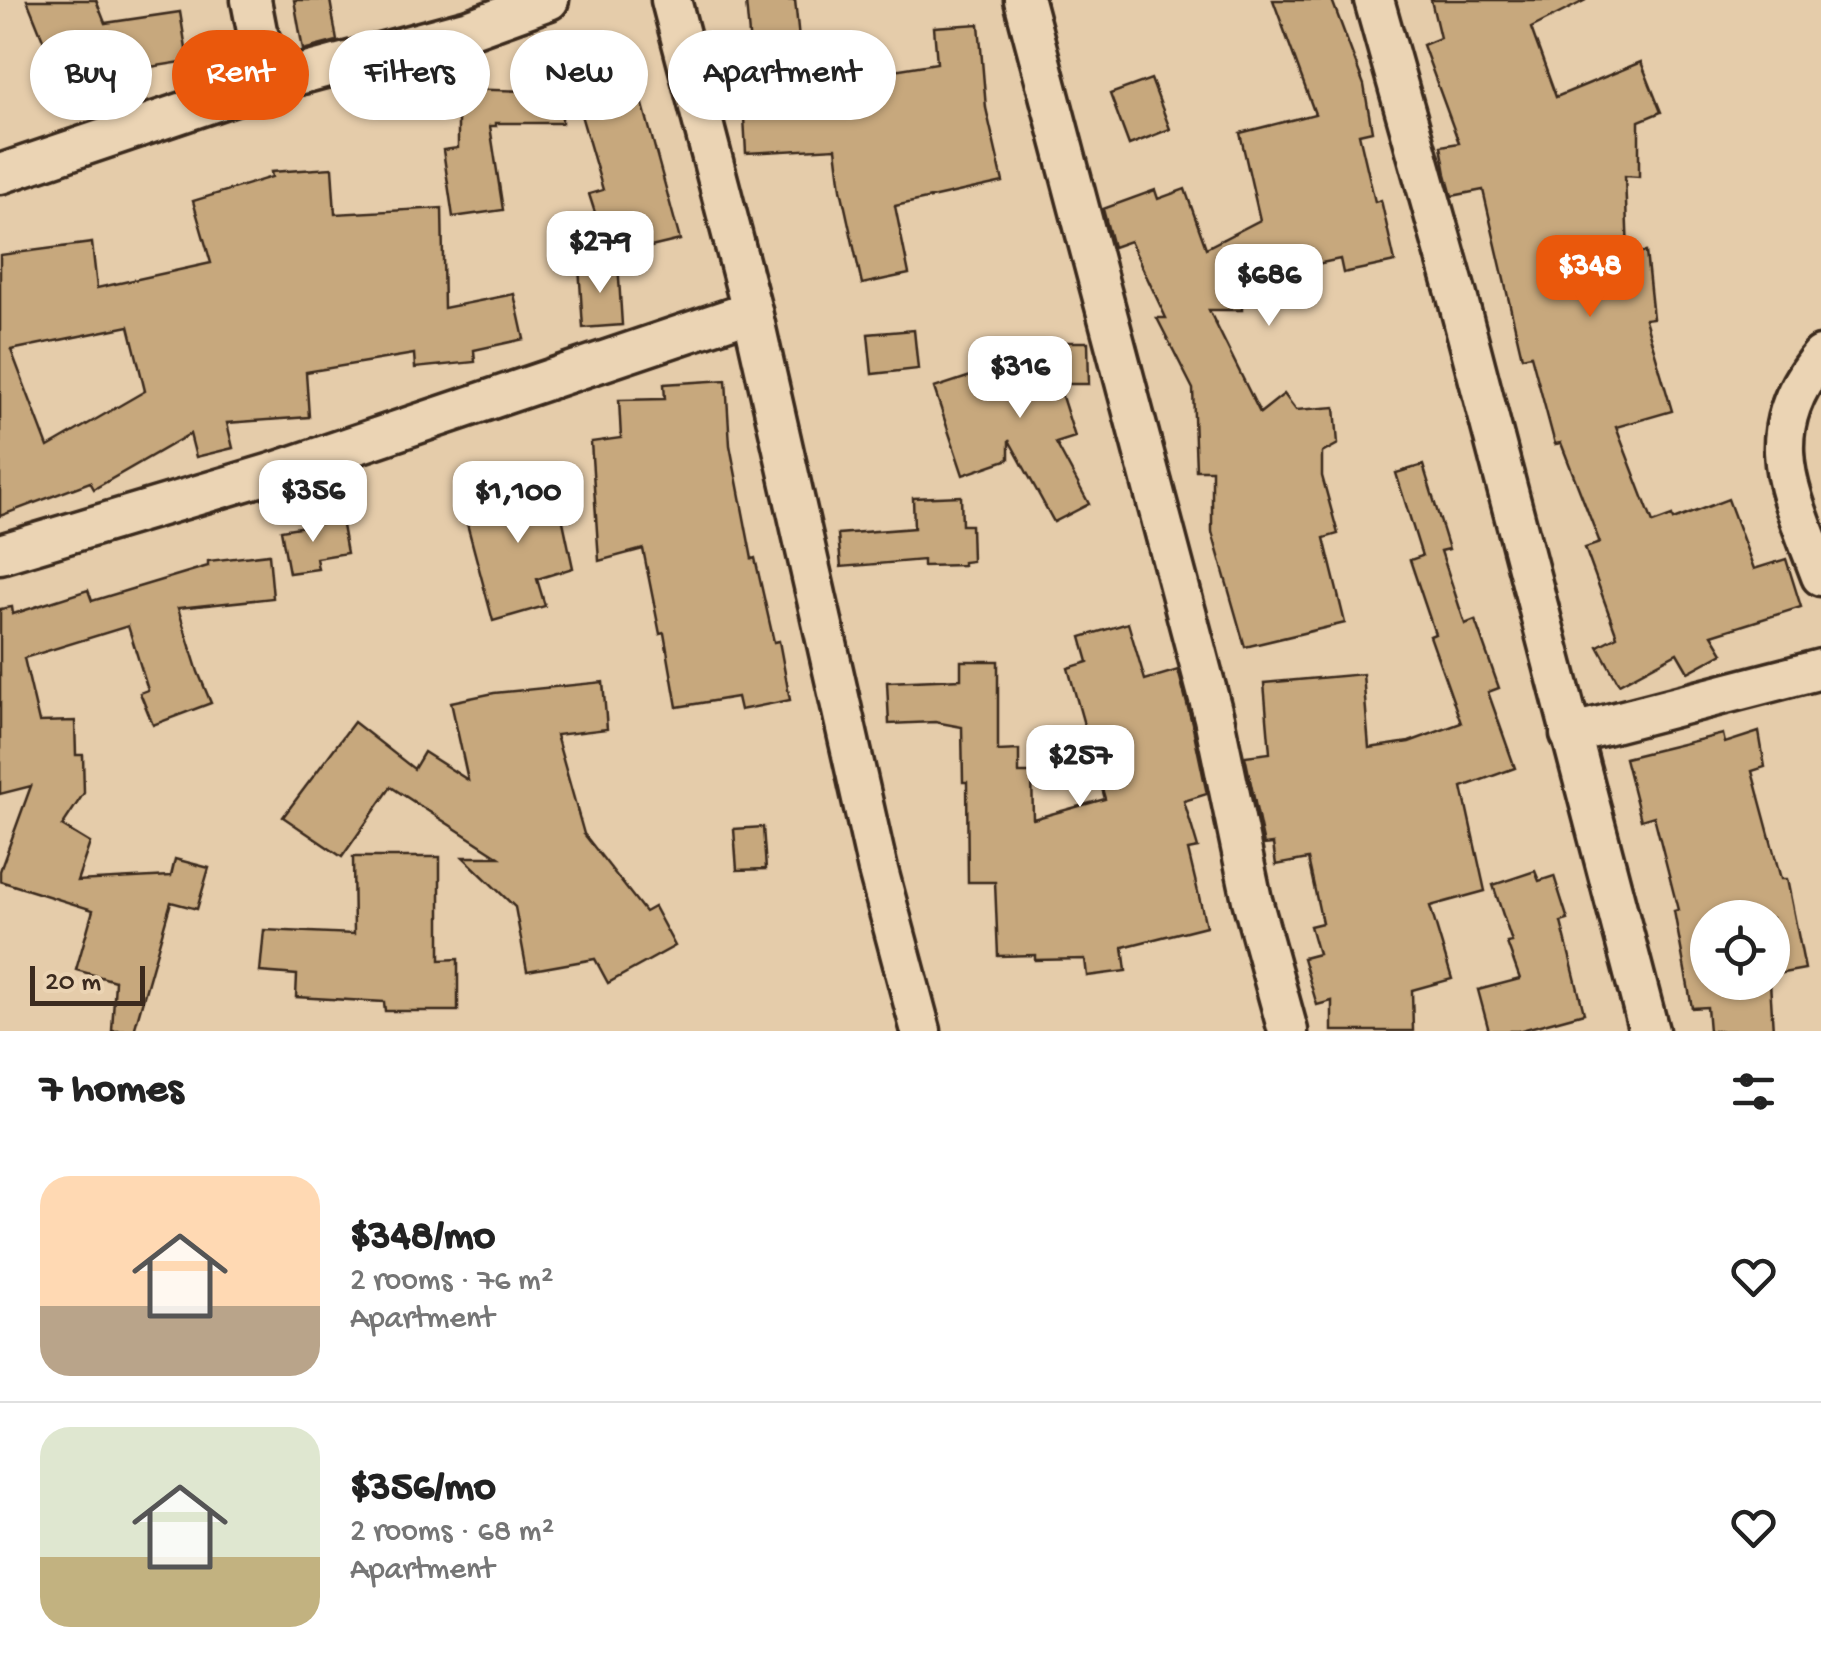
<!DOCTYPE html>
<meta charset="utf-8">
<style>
body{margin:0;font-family:"Gochi Hand",sans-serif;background:#f2f2f2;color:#222;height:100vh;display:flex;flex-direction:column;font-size:38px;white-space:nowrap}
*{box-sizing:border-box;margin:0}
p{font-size:32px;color:#767676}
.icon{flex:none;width:55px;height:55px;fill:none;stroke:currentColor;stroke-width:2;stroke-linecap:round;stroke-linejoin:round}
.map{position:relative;height:1031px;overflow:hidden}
.details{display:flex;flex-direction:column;background:#fff;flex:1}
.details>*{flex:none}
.hud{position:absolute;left:30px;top:30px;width:1000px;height:90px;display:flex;gap:20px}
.fabs{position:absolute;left:1690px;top:900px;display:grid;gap:20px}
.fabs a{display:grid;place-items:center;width:100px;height:100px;border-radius:50%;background:#fff;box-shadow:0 2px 8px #0004;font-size:50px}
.scale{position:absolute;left:30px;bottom:25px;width:115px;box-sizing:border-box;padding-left:10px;border:5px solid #3b2a1e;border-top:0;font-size:28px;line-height:35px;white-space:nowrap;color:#3b2a1e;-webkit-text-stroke:8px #ebd4b4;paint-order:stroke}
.price{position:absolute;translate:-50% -85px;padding:0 22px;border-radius:20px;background:#fff;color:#222;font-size:32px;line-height:65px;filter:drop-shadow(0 2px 5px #0008)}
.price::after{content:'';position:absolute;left:50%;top:60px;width:30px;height:22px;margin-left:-15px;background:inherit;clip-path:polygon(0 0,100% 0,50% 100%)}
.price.active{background:#ea580c;color:#fff}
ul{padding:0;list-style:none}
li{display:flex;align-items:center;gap:30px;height:250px;padding:0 40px}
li+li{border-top:2px solid #e0e0e0}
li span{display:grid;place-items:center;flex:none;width:280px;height:200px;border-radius:30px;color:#555}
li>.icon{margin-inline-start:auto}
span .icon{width:120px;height:120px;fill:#fffc;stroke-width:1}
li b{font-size:42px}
h2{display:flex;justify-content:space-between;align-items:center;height:120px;padding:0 40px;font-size:42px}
.tag{padding:0 35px;border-radius:45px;background:#fff;box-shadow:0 2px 8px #0004;font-size:35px;line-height:90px}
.tag.active{background:#ea580c;color:#fff}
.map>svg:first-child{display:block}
.building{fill:#c7a87d;stroke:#3b2a1e;stroke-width:2.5;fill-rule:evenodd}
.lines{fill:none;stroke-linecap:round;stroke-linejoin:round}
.minor-casing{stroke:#3b2a1e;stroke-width:45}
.minor{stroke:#ebd4b4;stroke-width:38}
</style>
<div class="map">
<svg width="1821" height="1031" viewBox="0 0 1821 1031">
<rect width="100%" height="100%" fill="#e5ccaa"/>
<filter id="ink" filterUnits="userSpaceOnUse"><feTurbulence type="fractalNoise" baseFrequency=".01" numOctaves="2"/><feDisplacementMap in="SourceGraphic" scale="20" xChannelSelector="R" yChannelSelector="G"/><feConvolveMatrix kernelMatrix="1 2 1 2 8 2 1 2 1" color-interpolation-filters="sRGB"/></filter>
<g filter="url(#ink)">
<g class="building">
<polygon points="27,0 96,0 105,23 180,12 188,61 119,72 128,103 87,115 65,39 46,47"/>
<polygon points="294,0 330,0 337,41 303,50"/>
<polygon points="795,0 803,78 863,75 937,63 934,27 979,24 986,108 1003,182 895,206 909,274 862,284 841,189 836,148 746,153 742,81 753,80 746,2"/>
<polygon points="1273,0 1332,0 1364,85 1372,131 1359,134 1375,202 1381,200 1395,262 1343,273 1340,259 1262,276 1242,287 1242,310 1209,310 1260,413 1284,394 1296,410 1335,407 1338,444 1322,453 1322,476 1338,534 1324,538 1345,623 1245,647 1212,532 1212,470 1196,470 1193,389 1157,318 1166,318 1130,241 1113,247 1103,209 1155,190 1158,199 1185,189 1206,248 1260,220 1240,133 1315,114"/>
<polygon points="1431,0 1586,0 1531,28 1556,97 1641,62 1661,112 1639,121 1639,177 1625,176 1628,254 1646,252 1653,318 1645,319 1672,411 1616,427 1653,523 1672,516 1673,520 1728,499 1754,569 1786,559 1801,607 1712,635 1723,653 1688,672 1677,653 1619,684 1598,646 1617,636 1585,548 1600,543 1561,443 1555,444 1531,355 1522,357 1483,190 1452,196 1446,174 1441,146 1459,143 1423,45 1440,38"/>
<polygon points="1151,79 1170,129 1129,145 1110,94"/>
<polygon points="458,89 562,92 562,123 496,123 496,126 490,126 503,210 453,217 443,150 458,148"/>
<polygon points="639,90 680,240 609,257 589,194 603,190 579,108"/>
<path d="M332,168l3,46 107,-6 2,100 70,-14 10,45 -50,11 1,12 -60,6 -1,-14 -108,18 3,45 -82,6 6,25 -37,9 -6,-23 -96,55 -4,-7 -90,34v-261l92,-12 5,45 114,-25 -18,-62 79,-24 -1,-5zM129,326l16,65 -97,56 -37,-97z"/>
<polygon points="618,263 622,325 583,328 579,266"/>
<polygon points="914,330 918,369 872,374 868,334"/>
<polygon points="1059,342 1088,342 1089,384 1058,384 1075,437 1056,443 1089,504 1054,522 1009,440 1009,459 963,475 934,388 1059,347"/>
<polygon points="726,380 730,445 752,559 755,558 774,642 779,641 790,700 740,710 737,697 677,707 664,633 660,634 643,549 599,561 591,442 621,438 619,400 665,399 664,384"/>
<polygon points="1423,465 1449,549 1441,551 1465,624 1475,620 1499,688 1488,692 1515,768 1462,787 1485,891 1430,906 1452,979 1412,990 1413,1031 1332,1031 1332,1001 1317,1005 1303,958 1318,954 1310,926 1322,923 1308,859 1276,865 1273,844 1264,845 1245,756 1270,753 1264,683 1363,674 1369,748 1409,742 1461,723 1430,636 1435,634 1410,560 1422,556 1396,473"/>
<polygon points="554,479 573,568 537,579 545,606 493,621 462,505"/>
<polygon points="961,496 962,525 971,525 972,561 963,562 963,565 923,566 923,560 841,567 838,534 914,528 913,498"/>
<polygon points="341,520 347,553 316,558 318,569 289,573 281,530"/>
<polygon points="269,554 273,598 178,608 198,672 211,703 153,725 140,693 148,690 128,626 24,658 39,722 75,721 76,755 83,755 84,793 62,826 90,843 77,881 171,876 175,859 209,868 197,909 171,902 134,1031 112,1031 115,981 76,970 93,910 0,881 0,871 31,786 0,794 0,609 12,607 13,614 88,590 92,601 208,566 208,561"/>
<polygon points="1128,623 1145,680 1178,670 1192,723 1207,794 1184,801 1198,848 1188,850 1206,926 1123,947 1126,971 1087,976 1085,959 1035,960 1035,955 998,956 995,882 968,882 967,782 963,782 962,727 935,722 889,724 887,682 961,679 961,661 998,661 998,751 1019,750 1019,773 1032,773 1033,819 1105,799 1068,668 1088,662 1081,637"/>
<polygon points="603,682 607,729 556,735 584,834 645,912 654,907 675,946 608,983 595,959 527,971 515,907 463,857 499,857 391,787 342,857 283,817 354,722 414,769 424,752 468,780 451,702 494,693"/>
<polygon points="1759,732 1765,767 1752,771 1781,879 1787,879 1805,969 1772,975 1772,918 1708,918 1708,982 1770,982 1773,1031 1709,1031 1707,1007 1692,1008 1674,911 1678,910 1654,816 1641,820 1625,758 1723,734 1725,743"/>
<polygon points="763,827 766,869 737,870 734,829"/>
<polygon points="353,857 440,857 440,960 458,959 458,1011 385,1011 384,1002 296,997 297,975 260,972 264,930 354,934"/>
<polygon points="1535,871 1539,881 1554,876 1568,920 1561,922 1584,1013 1518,1031 1489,1031 1478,990 1520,979 1507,943 1512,942 1493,885"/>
</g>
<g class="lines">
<g class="minor-casing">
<g id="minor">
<polyline points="251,0 257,31 276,81"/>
<polyline points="671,0 752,311 878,870 921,1031"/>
<polyline points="1024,0 1214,718 1252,900 1288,1031"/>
<polyline points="1374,0 1457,296 1649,1031"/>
<polyline points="0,174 276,81 469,29 549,0"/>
<path d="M1821,356c-65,78 -31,136 0,220"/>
<polyline points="0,554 272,473 752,311"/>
<polyline points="1570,734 1821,669"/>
</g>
</g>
<use href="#minor" class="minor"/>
</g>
</g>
</svg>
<div class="fabs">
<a><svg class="icon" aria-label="locate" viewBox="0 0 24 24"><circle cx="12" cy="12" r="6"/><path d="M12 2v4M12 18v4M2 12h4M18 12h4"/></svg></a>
</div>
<div class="scale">20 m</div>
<b class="price" style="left:600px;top:296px">$279</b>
<b class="price active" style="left:1590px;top:320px">$348</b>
<b class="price" style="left:1269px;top:329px">$686</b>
<b class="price" style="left:1020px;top:421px">$316</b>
<b class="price" style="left:313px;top:545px">$356</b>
<b class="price" style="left:518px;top:546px">$1,100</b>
<b class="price" style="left:1080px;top:810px">$257</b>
<div class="hud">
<a class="tag">Buy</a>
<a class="tag active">Rent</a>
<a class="tag">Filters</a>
<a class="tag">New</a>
<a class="tag">Apartment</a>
</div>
</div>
<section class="details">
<h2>7 homes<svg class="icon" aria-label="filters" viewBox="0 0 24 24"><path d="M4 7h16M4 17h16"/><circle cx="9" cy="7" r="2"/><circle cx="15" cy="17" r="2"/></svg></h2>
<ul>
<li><span style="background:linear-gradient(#ffd9b3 65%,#b9a48a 0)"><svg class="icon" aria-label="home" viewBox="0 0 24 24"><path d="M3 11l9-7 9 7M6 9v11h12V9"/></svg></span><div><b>$348/mo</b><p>2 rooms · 76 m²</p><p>Apartment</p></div><svg class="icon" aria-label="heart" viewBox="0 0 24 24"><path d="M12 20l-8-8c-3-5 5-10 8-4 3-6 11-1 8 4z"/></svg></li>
<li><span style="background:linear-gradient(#dfe7d0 65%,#c2b280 0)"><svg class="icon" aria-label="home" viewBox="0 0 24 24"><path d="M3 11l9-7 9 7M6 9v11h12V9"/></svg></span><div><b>$356/mo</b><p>2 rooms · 68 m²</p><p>Apartment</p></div><svg class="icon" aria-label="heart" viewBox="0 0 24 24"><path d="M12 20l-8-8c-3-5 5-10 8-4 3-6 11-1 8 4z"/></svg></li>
</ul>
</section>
